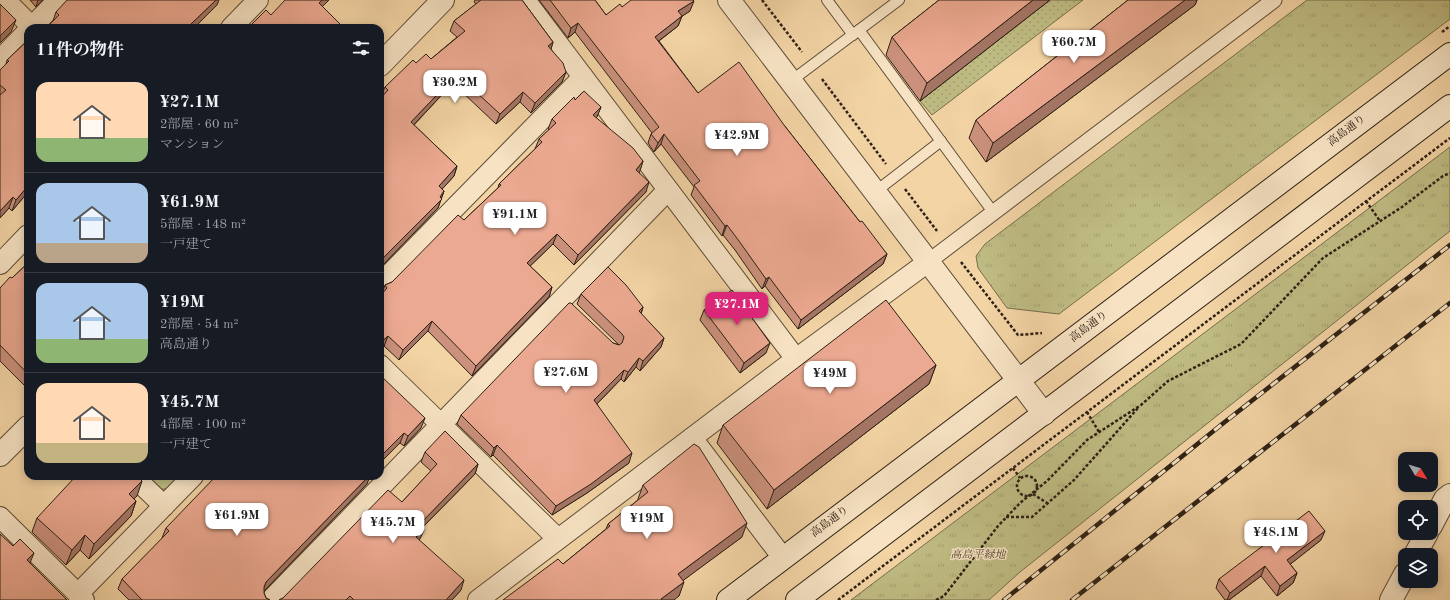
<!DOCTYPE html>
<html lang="ja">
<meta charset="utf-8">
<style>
body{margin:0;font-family:"Old Standard TT","Noto Serif JP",serif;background:#242831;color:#f1f3f6;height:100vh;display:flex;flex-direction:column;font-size:15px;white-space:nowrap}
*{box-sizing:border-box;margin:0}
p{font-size:13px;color:#9ea1a6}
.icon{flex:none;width:22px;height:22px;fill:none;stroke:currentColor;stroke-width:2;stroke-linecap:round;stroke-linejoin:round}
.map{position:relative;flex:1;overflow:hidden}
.panel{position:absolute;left:24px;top:24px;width:360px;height:456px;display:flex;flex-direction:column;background:#171b24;border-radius:12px;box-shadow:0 2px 10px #0003}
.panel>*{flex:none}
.needle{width:26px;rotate:128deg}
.controls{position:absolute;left:1398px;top:452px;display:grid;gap:8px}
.controls a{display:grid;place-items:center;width:40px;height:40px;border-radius:8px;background:#171b24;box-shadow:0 2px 10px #0003;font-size:20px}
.price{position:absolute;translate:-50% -34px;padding:0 9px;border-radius:8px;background:#fff;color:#222;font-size:13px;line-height:26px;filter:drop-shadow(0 1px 2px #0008)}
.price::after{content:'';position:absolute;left:50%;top:24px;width:12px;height:9px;margin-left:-6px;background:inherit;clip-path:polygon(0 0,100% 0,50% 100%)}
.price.current{background:#db2777;color:#fff}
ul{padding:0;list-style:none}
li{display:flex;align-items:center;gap:12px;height:100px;padding:0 12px}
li+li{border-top:1px solid #363941}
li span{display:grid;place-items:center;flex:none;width:112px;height:80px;border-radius:12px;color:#555}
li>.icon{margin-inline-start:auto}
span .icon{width:48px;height:48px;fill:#fffc;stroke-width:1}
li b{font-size:17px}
h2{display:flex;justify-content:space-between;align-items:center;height:48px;padding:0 12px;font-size:17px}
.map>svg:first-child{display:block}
.grass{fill:url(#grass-dots);stroke:#766e4c}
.park{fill:url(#park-tufts);stroke:#766e4c}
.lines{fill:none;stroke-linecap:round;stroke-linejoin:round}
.service-casing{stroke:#5e4d38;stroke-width:12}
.pedestrian-casing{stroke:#5e4d38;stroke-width:17}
.minor-casing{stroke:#5e4d38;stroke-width:22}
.tertiary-casing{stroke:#5e4d38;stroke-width:24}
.secondary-casing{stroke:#2d2014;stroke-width:24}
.path{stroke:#2d2014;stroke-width:2.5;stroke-dasharray:3 2;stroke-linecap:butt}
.service{stroke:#f7e3c4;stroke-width:10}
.pedestrian{stroke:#f7e3c4;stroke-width:15}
.minor{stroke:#f7e3c4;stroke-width:20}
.tertiary{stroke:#f7e3c4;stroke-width:22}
.secondary{stroke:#f7e3c4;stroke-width:22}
.rail-casing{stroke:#2d2014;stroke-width:4.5}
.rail{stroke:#f7e3c4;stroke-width:3;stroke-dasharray:9;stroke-linecap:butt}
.wall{fill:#cb917d;stroke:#2d2014}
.shaded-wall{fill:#a57666;stroke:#2d2014}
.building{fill:#eca991;stroke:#2d2014}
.labels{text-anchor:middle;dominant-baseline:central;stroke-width:3;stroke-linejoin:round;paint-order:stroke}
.street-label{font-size:11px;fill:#2d2014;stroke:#f7e3c4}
.park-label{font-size:11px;font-style:italic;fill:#524730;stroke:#f7e3c4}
</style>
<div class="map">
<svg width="1450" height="600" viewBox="0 0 1450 600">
<defs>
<pattern id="grass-dots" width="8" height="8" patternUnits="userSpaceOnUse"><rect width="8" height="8" fill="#bfbc83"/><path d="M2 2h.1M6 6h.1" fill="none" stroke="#a4a170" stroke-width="1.8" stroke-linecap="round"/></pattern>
<pattern id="park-tufts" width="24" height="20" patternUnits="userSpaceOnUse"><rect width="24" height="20" fill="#bfbc83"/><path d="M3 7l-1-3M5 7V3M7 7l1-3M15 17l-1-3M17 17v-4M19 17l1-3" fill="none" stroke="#a4a170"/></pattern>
</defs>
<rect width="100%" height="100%" fill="#f3d4a5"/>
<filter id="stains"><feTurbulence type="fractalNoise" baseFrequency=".005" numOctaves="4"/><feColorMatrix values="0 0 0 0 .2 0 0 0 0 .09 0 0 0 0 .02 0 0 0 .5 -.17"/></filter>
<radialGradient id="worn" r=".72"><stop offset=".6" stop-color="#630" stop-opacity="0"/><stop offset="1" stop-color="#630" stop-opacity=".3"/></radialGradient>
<polygon class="grass" points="1050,0 1083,0 932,115 920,101"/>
<g class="park">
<polygon points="1307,0 1450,0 1450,19 1059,314 1007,308 978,268 976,256 985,244"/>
<polygon points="1450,147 1450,231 1020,572 989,600 851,600"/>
<polygon points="142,476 179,476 166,489 155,489"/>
</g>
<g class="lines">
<g class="service-casing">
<g id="service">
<polyline points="827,0 853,35"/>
<polyline points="859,30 993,212"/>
<polyline points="791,81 899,0"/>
<polyline points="875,192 941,141"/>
</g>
</g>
<g class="pedestrian-casing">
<polyline id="pedestrian" points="928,262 1274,0"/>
</g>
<g class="minor-casing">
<g id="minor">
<polyline points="5,0 33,28"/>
<polyline points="525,0 796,359"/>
<polyline points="31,28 58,0"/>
<polyline points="231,28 258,0"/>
<polyline points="0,60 28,31"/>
<polyline points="0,264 28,235"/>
<polyline points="380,284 583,77"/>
<polyline points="380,365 558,539"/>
<polyline points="692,438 783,558"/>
<polyline points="133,476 164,506"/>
<polyline points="0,517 84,600"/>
<polyline points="78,594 193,476"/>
<polyline points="271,600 668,190"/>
<polyline points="478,600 796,359 928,262"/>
</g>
</g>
<g class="tertiary-casing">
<g id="tertiary">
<polyline points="729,0 1044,414"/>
<polyline points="380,65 443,0"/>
<polyline points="0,455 28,427"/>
<polyline points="1431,526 1445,499 1450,495"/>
<polyline points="1415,555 1427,533"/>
<polyline points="1391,600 1405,574"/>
</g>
</g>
<g class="secondary-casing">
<g id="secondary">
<polyline points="728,600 1450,54"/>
<polyline points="797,600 1450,106"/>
</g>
</g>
<g class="path">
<polyline points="762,0 802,52"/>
<polyline points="1442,32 1450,26"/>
<polyline points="822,79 886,164"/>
<polyline points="905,189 937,231"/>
<polyline points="1366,201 1380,221"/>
<polyline points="961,262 1018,335 1042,333"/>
<polyline points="1087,412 1099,432"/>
<polyline points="1013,468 1020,478"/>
<circle cx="1027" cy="486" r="10"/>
<polyline points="1033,494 1047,503"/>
<polyline points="1006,517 1032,517 1074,480 1138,408"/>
<polyline points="838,600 1450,138"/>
<polyline points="936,600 944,596 998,526 1020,503 1047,481 1087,440 1141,405 1168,381 1241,344 1323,258 1402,207 1443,176 1450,173"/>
</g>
<use href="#service" class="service"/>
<use href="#pedestrian" class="pedestrian"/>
<use href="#minor" class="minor"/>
<use href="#tertiary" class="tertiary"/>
<use href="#secondary" class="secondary"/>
<g class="rail-casing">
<g id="rail">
<polyline points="1004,600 1221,425 1450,245"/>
<polyline points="1072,600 1450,303"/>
</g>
</g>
<use href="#rail" class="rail"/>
</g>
<g class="wall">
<polygon points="30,0 43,0 36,7"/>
<polygon points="475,0 522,0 553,42 551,49 566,72 562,82 531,113 520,102 496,124 461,91 459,92 451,85 414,125 457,166 454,176 442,189 444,191 438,208 380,268 380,99 382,97 381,96 385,87 416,63 431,59 457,37 450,31 454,21 476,4 474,2"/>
<polygon points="539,0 595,0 606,15 622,7 690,11 682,16 678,26 659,41 698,93 784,125 860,222 887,254 883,264 798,329 765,286 762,289 735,250 723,235 722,236 691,195 694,187 661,144 654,152 648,143 651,134 652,133 575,32 568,38"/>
<polygon points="939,0 1050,0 920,101 886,55 892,37"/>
<polygon points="1128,0 1197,0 1195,5 986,162 969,138 976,120"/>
<polygon points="217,5 53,21 56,12"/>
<polygon points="28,40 28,192 12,211 9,208 0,218 0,70 6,64 7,60"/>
<polygon points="575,100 601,107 596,118 643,161 639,172 646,192 574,265 553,244 530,266 552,287 549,297 472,376 428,331 399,360 384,346 382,294 385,285 392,282 464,220 498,188 499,184 535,149 539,139 549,130 548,129 552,119"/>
<polygon points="28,263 28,389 0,361 0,288 12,278"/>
<polygon points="581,294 643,307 641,314 664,338 661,347 640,371 636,367 624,382 621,379 597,404 629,463 587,493 552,515 493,455 491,457 457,424 461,415 613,343 619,345 577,304"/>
<polygon points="704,310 766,353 740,373 700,320"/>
<polygon points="936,365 929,384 767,509 717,443 723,425"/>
<polygon points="380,375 421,428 404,446 400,443"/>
<polygon points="425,452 478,464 475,474 422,528 419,540 461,590 452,600 279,600 283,598 402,502 431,471 421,462"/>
<polygon points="367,484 264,591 264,593 266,598 270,600 129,600 118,589 122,579 163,538 162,538 166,528"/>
<polygon points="643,485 742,537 683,580 679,596 563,564 606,529 608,524 638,500 638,499"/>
<polygon points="137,496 134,499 136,501 131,516 89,559 80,550 66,565 32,532 37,518"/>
<polygon points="1321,540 1290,564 1297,573 1293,583 1277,596 1261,576 1229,600 1225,600 1216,588 1219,579"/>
</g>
<g class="shaded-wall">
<polygon points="38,0 43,0 36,7"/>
<polygon points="216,0 219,0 217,5 194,28 191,24"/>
<polygon points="322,0 329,0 315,14 319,3"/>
<polygon points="1033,0 1050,0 920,101 927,83"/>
<polygon points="1185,0 1197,0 1195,5 986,162 993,143"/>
<polygon points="694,1 690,11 675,21 678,11"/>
<polygon points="682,16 678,26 652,46 655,37"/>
<polygon points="16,20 11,32 0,43 0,36"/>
<polygon points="578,23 575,32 568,38 571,28"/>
<polygon points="553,42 550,52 548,46"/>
<polygon points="566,72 562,82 531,113 535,103"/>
<polygon points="455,76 451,85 407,132 411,122"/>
<polygon points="464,81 461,91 459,92 462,83"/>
<polygon points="523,92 520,102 496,124 500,114"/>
<polygon points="601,107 597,117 589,125 593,115"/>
<polygon points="664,134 661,144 654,152 658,143"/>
<polygon points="643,161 640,171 633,180 636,170"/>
<polygon points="457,166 454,176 436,196 439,186"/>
<polygon points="649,182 646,192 574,265 578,255"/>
<polygon points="28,186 28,192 12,211 16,200"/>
<polygon points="444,191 438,208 380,268 380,261"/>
<polygon points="13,197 9,208 0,218 0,211"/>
<polygon points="727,225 723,235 722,236 725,226"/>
<polygon points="557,234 553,244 523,273 527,263"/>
<polygon points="887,254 883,264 798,329 801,320"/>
<polygon points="769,277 765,286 762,289 766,279"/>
<polygon points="552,287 549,297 472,376 476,366"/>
<polygon points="643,307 640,317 639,311"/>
<polygon points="432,321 428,331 399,360 403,350"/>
<polygon points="388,336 384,346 380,349 380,343"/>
<polygon points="664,338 661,347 640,371 643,361"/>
<polygon points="770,343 766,353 740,373 744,363"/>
<polygon points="639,358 636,367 624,382 628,372"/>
<polygon points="936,365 929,384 767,509 774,490"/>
<polygon points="624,370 621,379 591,410 594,400"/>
<polygon points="425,418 421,428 404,446 408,436"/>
<polygon points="404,433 400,443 380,463 380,457"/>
<polygon points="497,445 493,455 491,457 494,448"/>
<polygon points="632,453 629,463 587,493 552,515 556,506"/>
<polygon points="478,464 475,474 415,535 419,525"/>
<polygon points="369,476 370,476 367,484 263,592 264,587 266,582"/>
<polygon points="142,481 137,496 124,509 129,494"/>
<polygon points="136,501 131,516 89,559 94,544"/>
<polygon points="747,523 742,537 673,588 678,574"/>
<polygon points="424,530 420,539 413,547 416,537"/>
<polygon points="1325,531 1321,540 1283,570 1287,560"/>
<polygon points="85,535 80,550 66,565 72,550"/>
<polygon points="34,553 30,563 23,571 27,560"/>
<polygon points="1265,566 1261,576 1229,600 1227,600 1230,593"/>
<polygon points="1297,573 1293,583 1277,596 1280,586"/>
<polygon points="464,580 461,590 452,600 446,600"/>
<polygon points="684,582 679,596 674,600 661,600 661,599"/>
</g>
<g class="building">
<polygon points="67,0 216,0 191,24 195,28 46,28 59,15 56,12"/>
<polygon points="285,0 322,0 319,3 344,28 248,28 266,10 271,15"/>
<polygon points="481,0 522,0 553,42 548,46 563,63 566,72 535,103 523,92 500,114 464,81 462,83 455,76 411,122 457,166 439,186 444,191 440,197 442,199 380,261 380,99 388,90 385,87 413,60 416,63 426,54 431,59 465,31 454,21"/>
<polygon points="550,0 595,0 606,15 620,4 622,7 631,0 693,0 694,1 678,11 682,16 655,37 698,93 739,62 784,125 860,222 862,221 887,254 801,320 769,277 766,279 739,241 727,225 725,226 694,185 700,181 664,134 658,143 651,134 659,127 578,23 571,28"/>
<polygon points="939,0 1033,0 927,83 892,37"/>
<polygon points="1128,0 1185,0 993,143 976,120"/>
<polygon points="0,4 16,20 0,36"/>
<polygon points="28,40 28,186 16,200 13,197 0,211 0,95 6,90 0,85 0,70 9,61 7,60"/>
<polygon points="584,91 601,107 593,115 633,148 643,161 636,170 649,182 578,255 557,234 527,263 552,287 476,366 432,321 403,350 388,336 380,343 380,296 387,288 385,285 392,282 458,215 464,220 501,185 499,184 542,142 539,139 556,123 552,119 574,97 575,100"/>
<polygon points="28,263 28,374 0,345 0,288 10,277 12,278"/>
<polygon points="608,267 626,285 643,307 639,311 664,338 643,361 639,358 628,372 624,370 594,400 632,453 591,484 556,506 497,445 494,448 461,415 569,303 571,303 613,343 619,345 622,343 624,337 622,334 581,294"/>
<polygon points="732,290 770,343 744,363 704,310"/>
<polygon points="886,300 936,365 774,490 723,425"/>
<polygon points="380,375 425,418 408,436 404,433 380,457"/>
<polygon points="445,431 478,464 419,525 424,530 416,537 464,580 446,600 354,600 350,596 346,600 279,600 283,598 388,490 402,502 437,464 425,452"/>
<polygon points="694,444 699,447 747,523 678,574 684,582 661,599 662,600 503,600 558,559 563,564 610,526 608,524 648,492 643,485"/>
<polygon points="76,476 137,476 142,481 129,494 136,501 94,544 85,535 72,550 37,518"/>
<polygon points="216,476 369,476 266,582 264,587 264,593 266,598 270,600 142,600 122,579 169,531 166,528"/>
<polygon points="1309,511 1325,531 1287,560 1297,573 1280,586 1265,566 1230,593 1219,579"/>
<polygon points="0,534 13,546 20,539 34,553 27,560 67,600 0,600"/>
</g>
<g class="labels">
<g class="street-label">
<text transform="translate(1347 131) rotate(-37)">高島通り</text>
<text transform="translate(1089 327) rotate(-37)">高島通り</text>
<text transform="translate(830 522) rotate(-37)">高島通り</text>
</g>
<g class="park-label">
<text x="978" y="555">高島平緑地</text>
</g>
</g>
<rect width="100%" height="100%" filter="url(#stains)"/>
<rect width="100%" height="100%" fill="url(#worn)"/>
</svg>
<div class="controls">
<a><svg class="needle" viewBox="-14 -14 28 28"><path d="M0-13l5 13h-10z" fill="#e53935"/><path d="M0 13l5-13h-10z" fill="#9ea1a6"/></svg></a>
<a><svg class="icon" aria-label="locate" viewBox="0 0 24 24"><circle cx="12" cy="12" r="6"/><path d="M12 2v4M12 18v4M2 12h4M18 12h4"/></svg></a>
<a><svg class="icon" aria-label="layers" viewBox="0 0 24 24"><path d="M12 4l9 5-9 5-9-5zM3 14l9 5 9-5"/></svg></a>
</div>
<b class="price" style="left:1074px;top:64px">¥60.7M</b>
<b class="price" style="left:455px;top:104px">¥30.2M</b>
<b class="price" style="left:737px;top:157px">¥42.9M</b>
<b class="price" style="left:515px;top:236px">¥91.1M</b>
<b class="price current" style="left:737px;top:326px">¥27.1M</b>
<b class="price" style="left:566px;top:394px">¥27.6M</b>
<b class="price" style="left:830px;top:395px">¥49M</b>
<b class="price" style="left:237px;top:537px">¥61.9M</b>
<b class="price" style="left:647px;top:540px">¥19M</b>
<b class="price" style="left:393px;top:544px">¥45.7M</b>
<b class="price" style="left:1276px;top:554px">¥48.1M</b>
<section class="panel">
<h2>11件の物件<svg class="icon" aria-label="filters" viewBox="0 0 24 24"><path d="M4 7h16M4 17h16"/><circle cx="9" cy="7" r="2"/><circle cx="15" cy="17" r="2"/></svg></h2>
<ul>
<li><span style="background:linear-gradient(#ffd9b3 70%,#8fb573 0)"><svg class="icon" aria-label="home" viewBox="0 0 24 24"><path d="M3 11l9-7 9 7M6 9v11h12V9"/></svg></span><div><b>¥27.1M</b><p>2部屋 · 60 m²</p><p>マンション</p></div></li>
<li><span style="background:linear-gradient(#a9c7e8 75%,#b9a48a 0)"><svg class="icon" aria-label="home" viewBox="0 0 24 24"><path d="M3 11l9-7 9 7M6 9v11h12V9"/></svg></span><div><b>¥61.9M</b><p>5部屋 · 148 m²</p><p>一戸建て</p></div></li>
<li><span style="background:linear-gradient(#a9c7e8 70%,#8fb573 0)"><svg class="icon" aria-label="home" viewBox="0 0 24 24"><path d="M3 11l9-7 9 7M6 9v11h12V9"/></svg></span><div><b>¥19M</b><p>2部屋 · 54 m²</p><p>高島通り</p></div></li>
<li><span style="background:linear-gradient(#ffd9b3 75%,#c2b280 0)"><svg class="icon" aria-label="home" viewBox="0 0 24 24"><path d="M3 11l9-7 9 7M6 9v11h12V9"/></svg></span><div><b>¥45.7M</b><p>4部屋 · 100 m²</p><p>一戸建て</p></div></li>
</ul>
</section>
</div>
